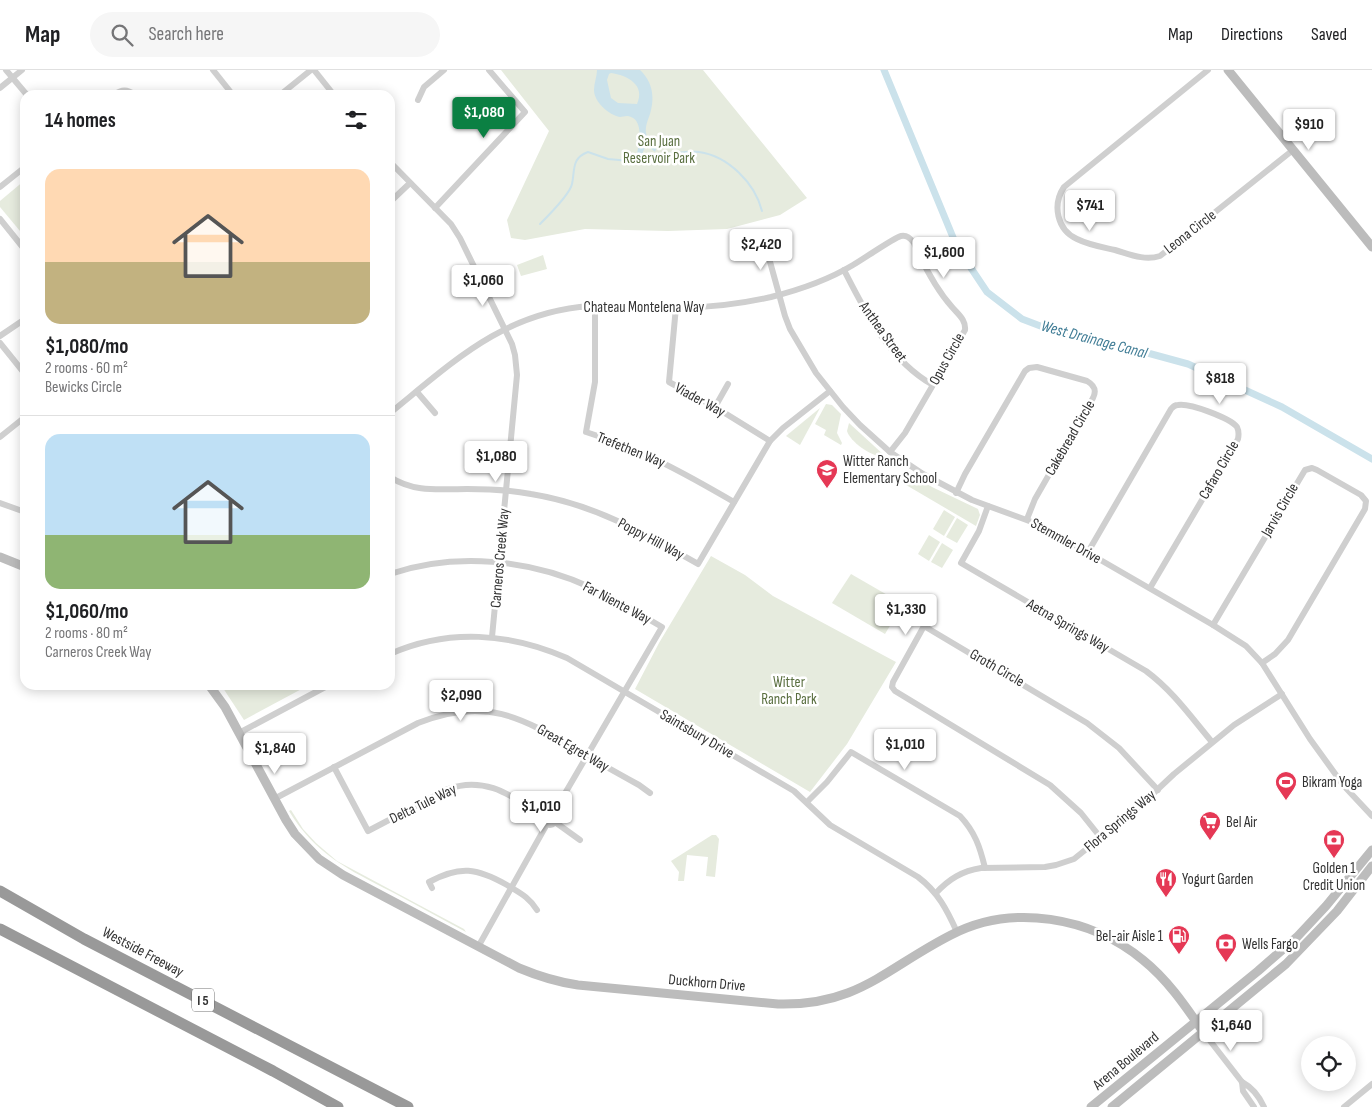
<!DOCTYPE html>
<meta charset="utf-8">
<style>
body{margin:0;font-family:"Sofia Sans Condensed",sans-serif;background:#f6f6f6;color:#202124;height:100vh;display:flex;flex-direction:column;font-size:19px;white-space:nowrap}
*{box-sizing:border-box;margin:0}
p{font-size:16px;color:#757577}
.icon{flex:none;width:28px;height:28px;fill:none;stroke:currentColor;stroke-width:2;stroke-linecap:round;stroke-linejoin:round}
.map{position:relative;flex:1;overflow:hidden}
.panel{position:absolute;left:20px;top:20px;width:375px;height:600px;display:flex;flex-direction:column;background:#fff;border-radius:15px;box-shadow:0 2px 12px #0003}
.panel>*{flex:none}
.controls{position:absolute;left:1301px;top:966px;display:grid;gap:10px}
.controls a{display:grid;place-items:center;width:55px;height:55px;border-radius:50%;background:#fff;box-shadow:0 2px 12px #0003;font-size:25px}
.price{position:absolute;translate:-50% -42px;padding:0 11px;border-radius:5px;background:#fff;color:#222;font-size:16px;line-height:32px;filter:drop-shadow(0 1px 2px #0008)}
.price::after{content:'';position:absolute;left:50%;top:30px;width:15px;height:11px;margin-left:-8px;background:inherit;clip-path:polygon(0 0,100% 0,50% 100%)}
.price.active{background:#0b8043;color:#fff}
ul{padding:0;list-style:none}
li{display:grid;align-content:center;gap:10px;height:265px;padding:0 25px}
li+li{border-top:1px solid #e0e0e0}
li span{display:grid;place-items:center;height:155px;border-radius:15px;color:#555}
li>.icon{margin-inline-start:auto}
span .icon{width:90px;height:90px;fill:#fffc;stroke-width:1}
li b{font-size:21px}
h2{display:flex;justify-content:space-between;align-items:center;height:60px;padding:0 25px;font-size:21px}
header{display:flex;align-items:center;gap:30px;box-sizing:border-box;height:70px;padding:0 25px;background:#fff;border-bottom:1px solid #e0e0e0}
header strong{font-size:24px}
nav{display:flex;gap:28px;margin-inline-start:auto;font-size:18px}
.search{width:350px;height:45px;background:#f6f6f6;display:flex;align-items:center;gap:12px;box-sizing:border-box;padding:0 18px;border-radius:28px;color:#757577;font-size:19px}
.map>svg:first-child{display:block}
.green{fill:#e6ebde}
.water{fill:#cbe2eb;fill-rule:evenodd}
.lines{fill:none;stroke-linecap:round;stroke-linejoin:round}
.stream{stroke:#cbe2eb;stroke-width:2}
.canal{stroke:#cbe2eb;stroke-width:7}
.street{stroke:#cfcfcf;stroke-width:6}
.secondary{stroke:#bcbcbc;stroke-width:9}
.highway{stroke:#999;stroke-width:11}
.labels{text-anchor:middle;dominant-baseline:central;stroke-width:5;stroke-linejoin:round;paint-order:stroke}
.shield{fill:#fff;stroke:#707070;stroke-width:1}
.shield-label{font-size:14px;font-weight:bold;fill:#323232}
.park-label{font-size:15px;fill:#596e3f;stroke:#fff}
.street-label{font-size:15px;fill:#323232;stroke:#fff}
.poi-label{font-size:15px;fill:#323232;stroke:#fff;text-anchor:start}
.water-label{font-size:16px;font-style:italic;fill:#3f7c95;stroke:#fff}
</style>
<header>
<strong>Map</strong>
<div class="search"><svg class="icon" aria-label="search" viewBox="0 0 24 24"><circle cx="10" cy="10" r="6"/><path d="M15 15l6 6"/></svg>Search here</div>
<nav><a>Map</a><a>Directions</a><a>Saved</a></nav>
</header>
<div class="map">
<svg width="1372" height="1037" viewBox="0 0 1372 1037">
<rect width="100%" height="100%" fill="#fff"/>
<g class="green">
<polygon points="501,0 703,0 807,128 780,145 727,159 668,161 585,159 525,170 511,168 507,150 549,61"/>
<polygon points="25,110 25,167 0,137 0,131"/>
<polygon points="543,185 547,199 521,206 517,195"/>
<polygon points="826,334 832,335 841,344 837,363 842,373 841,375 824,365 826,360 815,354"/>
<polygon points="820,338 800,375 786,366"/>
<path d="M849,353l36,33c-11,3 -35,-14 -38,-25z"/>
<polygon points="907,401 932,417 978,439 980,445 976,456 901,412"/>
<polygon points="944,440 955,447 944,466 933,459"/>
<polygon points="957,448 968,455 957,473 946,467"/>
<polygon points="929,465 940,472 929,491 918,484"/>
<polygon points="942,473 953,480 942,498 931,492"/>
<polygon points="711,486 745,505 773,526 896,592 847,674 810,722 635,619 659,573"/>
<polygon points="851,504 903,534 885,564 832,533"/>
<polygon points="221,615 309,615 244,650"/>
<path d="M291,740l12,19 13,14 21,18 127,68 2,3c-25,-13 -49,-27 -74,-40 -43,-22 -77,-38 -103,-81z"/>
<polygon points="712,765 716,765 719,769 715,807 706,806 708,787 687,785 684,811 678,811 679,802 671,791"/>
</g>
<path class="water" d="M597,0h43c13,12 15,28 10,44 -2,6 -5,12 -4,19 1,5 5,9 8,14h3l-2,5 -7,-6 -3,1 -4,10 -2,-1 -2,-3c3,-9 6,-32 -6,-36 -4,-2 -8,0 -11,0 -11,-2 -26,-15 -26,-27 0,-7 3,-14 3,-20zM611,3c16,2 35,12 26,31l-19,-1 -7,-5 -4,-18 2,-6z"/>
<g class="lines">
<g class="stream">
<path d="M667,84c11,-1 22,-3 32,-2 29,4 56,31 63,59"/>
<path d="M540,154c8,-8 30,-30 32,-40 3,-13 -1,-26 16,-32l20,7 22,2"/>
</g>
<polyline class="canal" points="884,0 957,177 987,222 1022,249 1064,265 1133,279 1188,294 1282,337 1372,389"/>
<g class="street">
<polyline points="6,0 27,25"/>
<polyline points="213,0 233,25"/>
<polyline points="314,0 334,25"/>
<path d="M1208,0l-144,117c-12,18 -7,43 13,52 12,6 25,8 38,11 14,4 29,11 45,6l133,-106"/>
<polyline points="0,18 22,0"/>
<path d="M114,25c8,-6 13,-6 21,0"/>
<polyline points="280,25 311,0"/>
<polyline points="418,30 424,17 444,0"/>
<polyline points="390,92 451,154 460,168 512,274 515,285 517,305 492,567"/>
<polyline points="0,117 25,97"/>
<polyline points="390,132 410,113"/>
<polyline points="435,138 525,42 489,0"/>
<polyline points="0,149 25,180"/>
<polyline points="764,170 785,246 790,259 816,303 843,337 860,355 890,382 923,404 972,430 1040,455 1213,555 1246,576 1262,593 1310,669 1344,716 1372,746"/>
<path d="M844,200c22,43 45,90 89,115"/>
<polyline points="467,214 500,199"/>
<path d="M595,235v77l-9,50c57,18 98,41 148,70"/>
<polyline points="676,237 669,312 715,337 770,371"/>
<polyline points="0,266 25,249"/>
<polyline points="0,273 25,304"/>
<polyline points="417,322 435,343"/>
<polyline points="715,337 728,314"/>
<path d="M390,343c63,-51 114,-101 200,-107 29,-2 58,1 87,1 32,1 63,-3 94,-10 28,-7 57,-17 82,-32 9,-5 42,-28 48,-29 6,-1 9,2 13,7 10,23 21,45 38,64 7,8 14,13 13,23l-60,103 -15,19"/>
<polyline points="0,367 25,347"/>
<path d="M390,407c25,16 49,12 77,12 21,0 43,1 64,5 63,10 113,39 167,70l72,-123 13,-13 47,-37"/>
<path d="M956,423l9,-19 60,-103 4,-3 8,-1 50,14c7,4 10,9 6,17l-58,101 -8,20"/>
<polyline points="0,433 25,442"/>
<path d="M988,436l-9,25 -18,32 185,108c27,20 45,46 66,71"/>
<path d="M1088,482l83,-143c3,-3 4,-4 7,-4 12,-2 52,13 59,22 2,4 2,7 1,12l-88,149"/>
<path d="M390,504c65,-22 140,-15 202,14 24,11 47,26 70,39l-109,187"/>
<polyline points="1213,555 1305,400 1312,398 1317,400 1361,425 1366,431 1365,439 1288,570 1275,584 1262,593"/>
<path d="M390,584c58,-26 120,-21 177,4l227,133 36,34 88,52c20,15 29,33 39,55"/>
<polyline points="239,663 329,615"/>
<path d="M334,697l34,64 80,-42c38,-14 65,8 96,27"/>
<path d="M274,729l144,-76c67,-27 103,-6 161,28 20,12 40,23 60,34l11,8"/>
<path d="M807,732l20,-20 24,-30 109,64c15,16 20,31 25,52"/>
<circle cx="550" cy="749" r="6"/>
<polyline points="555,752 580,770"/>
<polyline points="1101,768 1081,743 1050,715 895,621 892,617 893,612 924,556 1087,653 1119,678 1158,720"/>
<path d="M432,818l-3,-6c31,-17 48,-14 78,3 13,8 22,12 30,25"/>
<path d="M936,823c13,-14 26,-22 45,-25l64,-1 11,-2 18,-6 67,-54 33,-31 60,-49 48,-31"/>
<polyline points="478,877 547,754"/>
<polyline points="1204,963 1242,1012 1243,1021 1254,1037"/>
<path d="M1242,1012c11,6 17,14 22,25"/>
<polyline points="1344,1037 1372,1014"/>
</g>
<g class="secondary">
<polyline points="1228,0 1372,177"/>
<polyline points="0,487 25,497"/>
<path d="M209,615l16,22 61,113 9,14 24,25 24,16 176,93c19,8 38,14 59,17l200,19c80,2 108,-36 173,-69 61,-32 140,-18 192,25 25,20 43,47 61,73"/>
<polyline points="1091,1037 1258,901 1297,867 1326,836 1372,780"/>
<polyline points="1112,1037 1286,894 1337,841 1372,796"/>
</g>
<g class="highway">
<polyline points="0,821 84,869 408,1037"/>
<polyline points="0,859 273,1001 338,1037"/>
</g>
</g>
<defs>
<g id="school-pin" transform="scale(1.125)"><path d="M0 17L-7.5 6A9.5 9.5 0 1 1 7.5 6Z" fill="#e53855" stroke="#fff"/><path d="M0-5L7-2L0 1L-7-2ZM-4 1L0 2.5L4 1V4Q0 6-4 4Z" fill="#fff"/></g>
<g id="stadium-pin" transform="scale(1.125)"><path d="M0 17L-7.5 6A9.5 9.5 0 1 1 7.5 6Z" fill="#e53855" stroke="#fff"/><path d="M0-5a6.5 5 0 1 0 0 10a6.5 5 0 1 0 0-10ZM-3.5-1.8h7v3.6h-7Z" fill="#fff"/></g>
<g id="supermarket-pin" transform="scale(1.125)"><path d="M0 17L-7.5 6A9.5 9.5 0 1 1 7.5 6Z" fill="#e53855" stroke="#fff"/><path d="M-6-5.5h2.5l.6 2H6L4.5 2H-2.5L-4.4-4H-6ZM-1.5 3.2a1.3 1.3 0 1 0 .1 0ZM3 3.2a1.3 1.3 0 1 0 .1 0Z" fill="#fff"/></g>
<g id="bank-pin" transform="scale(1.125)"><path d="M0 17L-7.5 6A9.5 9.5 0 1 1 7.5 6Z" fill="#e53855" stroke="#fff"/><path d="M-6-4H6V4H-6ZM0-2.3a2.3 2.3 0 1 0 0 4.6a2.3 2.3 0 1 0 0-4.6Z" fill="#fff"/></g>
<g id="restaurant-pin" transform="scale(1.125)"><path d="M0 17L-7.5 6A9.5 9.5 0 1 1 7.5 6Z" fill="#e53855" stroke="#fff"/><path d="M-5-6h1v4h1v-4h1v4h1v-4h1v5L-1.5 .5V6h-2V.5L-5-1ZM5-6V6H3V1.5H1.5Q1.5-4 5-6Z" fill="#fff"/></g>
<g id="fuel-pin" transform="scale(1.125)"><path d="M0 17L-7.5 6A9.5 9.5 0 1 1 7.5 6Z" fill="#e53855" stroke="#fff"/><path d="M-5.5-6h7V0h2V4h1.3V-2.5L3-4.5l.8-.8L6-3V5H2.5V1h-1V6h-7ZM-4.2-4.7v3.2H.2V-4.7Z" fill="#fff"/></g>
</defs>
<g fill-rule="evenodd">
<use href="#school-pin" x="827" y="400"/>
<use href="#stadium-pin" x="1286" y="712"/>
<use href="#supermarket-pin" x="1210" y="752"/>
<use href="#bank-pin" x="1334" y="770"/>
<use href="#restaurant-pin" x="1166" y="809"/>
<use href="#fuel-pin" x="1179" y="866"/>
<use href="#bank-pin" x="1226" y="874"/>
</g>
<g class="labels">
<rect class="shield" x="192" y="918.5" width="22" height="23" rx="4"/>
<g class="shield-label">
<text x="203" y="930">I 5</text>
</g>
<g class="park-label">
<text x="659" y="71">San Juan<tspan x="659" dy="17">Reservoir Park</tspan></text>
<text x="789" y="612">Witter<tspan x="789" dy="17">Ranch Park</tspan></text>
</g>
<g class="street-label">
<text transform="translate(1190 162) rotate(-38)">Leona Circle</text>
<text x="644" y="237">Chateau Montelena Way</text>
<text transform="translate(883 262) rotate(54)">Anthea Street</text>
<text transform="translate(947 289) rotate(-61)">Opus Circle</text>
<text transform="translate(700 330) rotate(29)">Viader Way</text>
<text transform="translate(1070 368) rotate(-60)">Cakebread Circle</text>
<text transform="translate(631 380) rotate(22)">Trefethen Way</text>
<text transform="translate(1219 400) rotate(-60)">Cafaro Circle</text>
<text transform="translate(1280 440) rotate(-60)">Jarvis Circle</text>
<text transform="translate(651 469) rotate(28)">Poppy Hill Way</text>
<text transform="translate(1066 471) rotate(29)">Stemmler Drive</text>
<text transform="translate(500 488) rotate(-85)">Carneros Creek Way</text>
<text transform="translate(617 533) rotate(28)">Far Niente Way</text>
<text transform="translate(1068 556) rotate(30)">Aetna Springs Way</text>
<text transform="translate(997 598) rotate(30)">Groth Circle</text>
<text transform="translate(697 664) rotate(30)">Saintsbury Drive</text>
<text transform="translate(573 678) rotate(30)">Great Egret Way</text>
<text transform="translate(423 734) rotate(-26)">Delta Tule Way</text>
<text transform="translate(1120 751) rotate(-40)">Flora Springs Way</text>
<text transform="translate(143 882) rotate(28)">Westside Freeway</text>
<text transform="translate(707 913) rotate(5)">Duckhorn Drive</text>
<text transform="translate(1126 991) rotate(-40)">Arena Boulevard</text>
</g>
<g class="poi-label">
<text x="843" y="391">Witter Ranch<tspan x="843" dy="17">Elementary School</tspan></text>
<text x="1302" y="712">Bikram Yoga</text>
<text x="1226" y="752">Bel Air</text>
<text x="1334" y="798" text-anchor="middle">Golden 1<tspan x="1334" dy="17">Credit Union</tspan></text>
<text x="1182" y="809">Yogurt Garden</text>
<text x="1163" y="866" text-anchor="end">Bel-air Aisle 1</text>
<text x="1242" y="874">Wells Fargo</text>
</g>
<g class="water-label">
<text transform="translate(1094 270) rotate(15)">West Drainage Canal</text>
</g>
</g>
</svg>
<div class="controls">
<a><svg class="icon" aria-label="locate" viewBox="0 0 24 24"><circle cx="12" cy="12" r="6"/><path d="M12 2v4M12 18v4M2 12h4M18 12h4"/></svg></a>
</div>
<b class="price active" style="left:484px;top:69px">$1,080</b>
<b class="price" style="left:1309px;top:81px">$910</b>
<b class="price" style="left:1090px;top:162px">$741</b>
<b class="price" style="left:761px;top:201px">$2,420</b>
<b class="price" style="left:944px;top:209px">$1,600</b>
<b class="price" style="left:483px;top:237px">$1,060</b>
<b class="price" style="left:1220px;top:335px">$818</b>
<b class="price" style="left:496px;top:413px">$1,080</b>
<b class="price" style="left:906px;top:566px">$1,330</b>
<b class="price" style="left:461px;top:652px">$2,090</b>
<b class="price" style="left:905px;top:701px">$1,010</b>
<b class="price" style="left:275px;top:705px">$1,840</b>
<b class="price" style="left:541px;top:763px">$1,010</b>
<b class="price" style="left:1231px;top:982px">$1,640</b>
<section class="panel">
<h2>14 homes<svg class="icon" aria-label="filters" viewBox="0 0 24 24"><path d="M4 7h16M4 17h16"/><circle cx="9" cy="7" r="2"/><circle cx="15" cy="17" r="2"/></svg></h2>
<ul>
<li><span style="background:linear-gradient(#ffd9b3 60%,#c2b280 0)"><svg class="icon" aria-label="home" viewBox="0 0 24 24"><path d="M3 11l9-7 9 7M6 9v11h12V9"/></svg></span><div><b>$1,080/mo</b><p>2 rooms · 60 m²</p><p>Bewicks Circle</p></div></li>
<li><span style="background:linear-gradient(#bfe0f5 65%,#8fb573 0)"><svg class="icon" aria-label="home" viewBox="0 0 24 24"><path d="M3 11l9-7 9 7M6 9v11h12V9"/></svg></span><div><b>$1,060/mo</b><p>2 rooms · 80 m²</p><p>Carneros Creek Way</p></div></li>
</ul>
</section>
</div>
